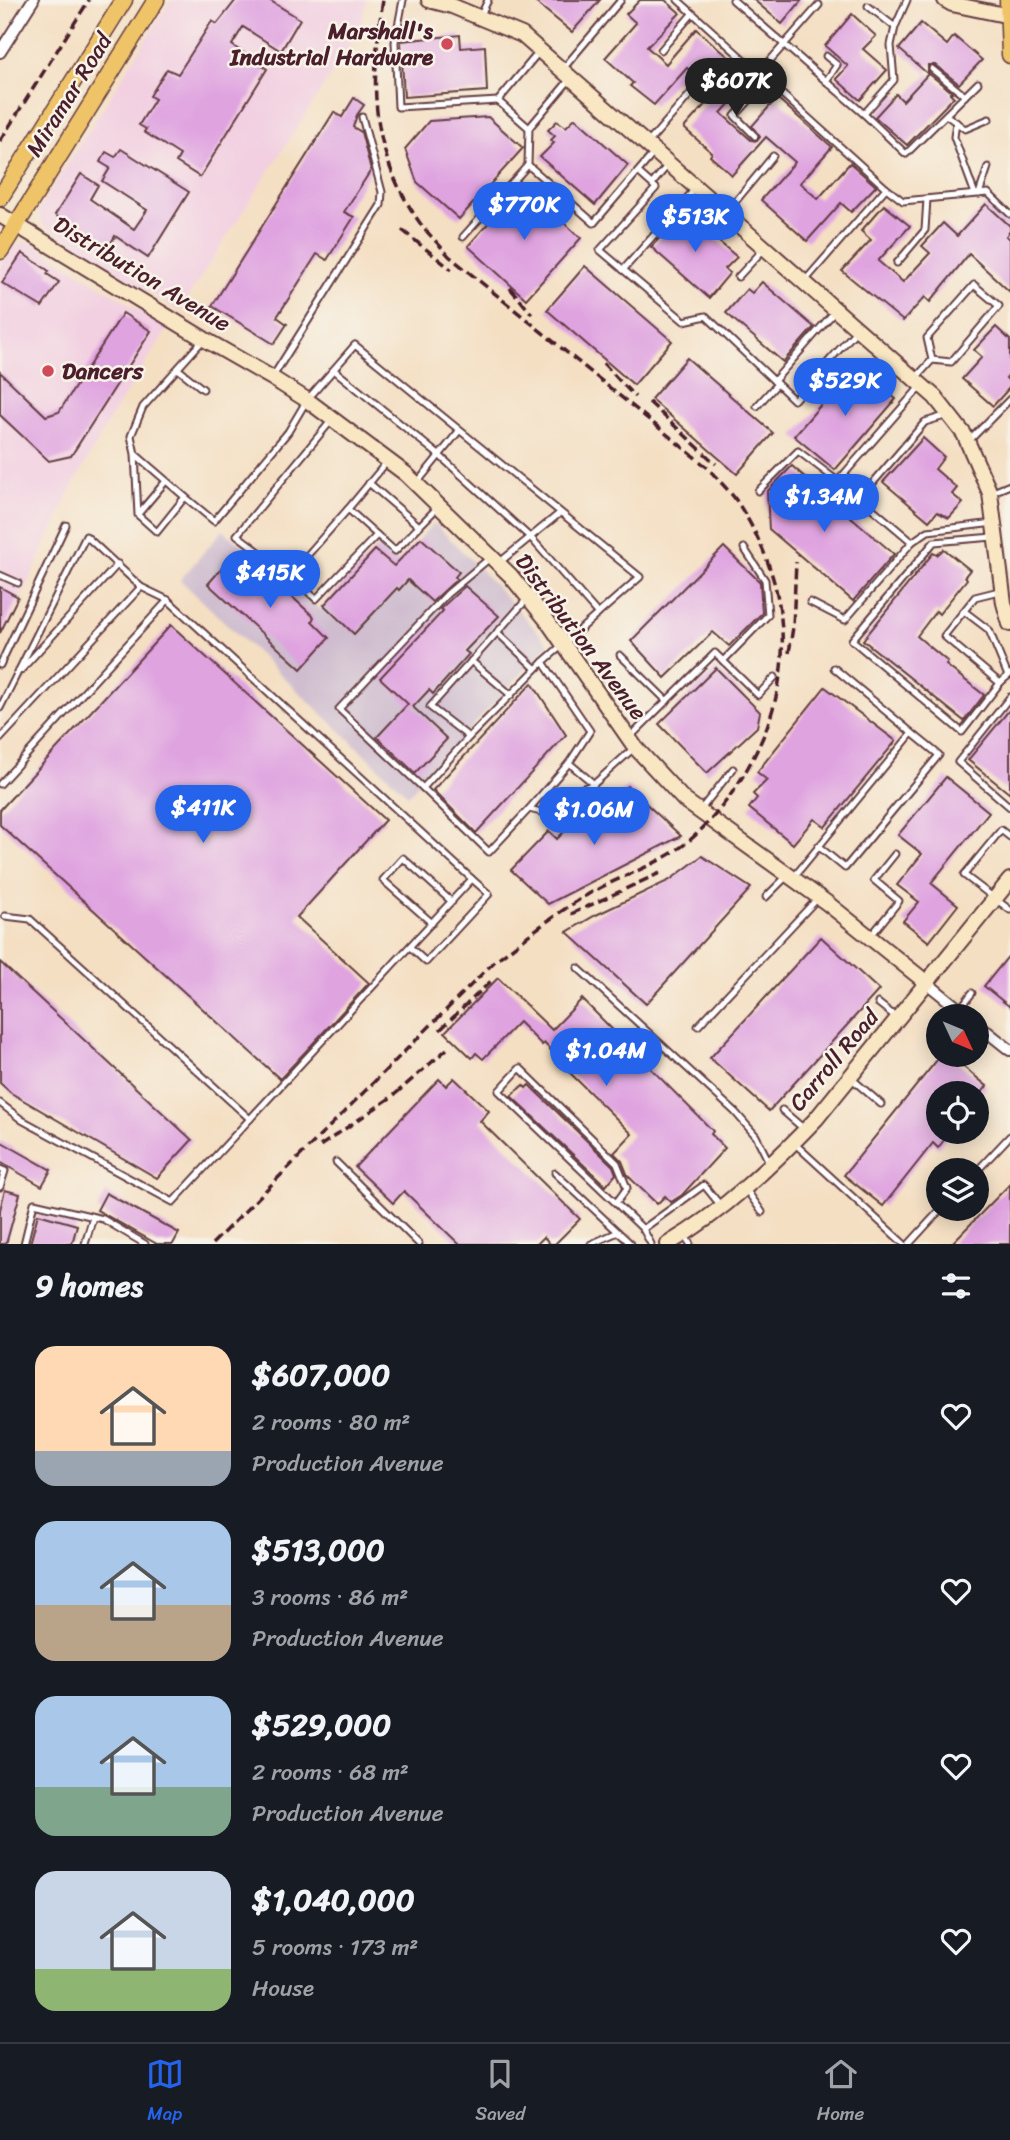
<!DOCTYPE html>
<meta charset="utf-8">
<style>
body{margin:0;font-family:Sriracha,sans-serif;background:#242831;color:#f1f3f6;height:100vh;display:flex;flex-direction:column;font-size:26px;white-space:nowrap}
*{box-sizing:border-box;margin:0}
p{font-size:23px;color:#9ea1a6}
.icon{flex:none;width:38px;height:38px;fill:none;stroke:currentColor;stroke-width:2;stroke-linecap:round;stroke-linejoin:round}
.map{position:relative;height:1244px;overflow:hidden}
.side{display:flex;flex-direction:column;background:#171b24;flex:1}
.side>*{flex:none}
.needle{width:46px;rotate:134deg}
.buttons{position:absolute;left:926px;top:1004px;display:grid;gap:14px}
.buttons a{display:grid;place-items:center;width:63px;height:63px;border-radius:50%;background:#171b24;box-shadow:0 4px 18px #0003;font-size:35px}
.price{position:absolute;translate:-50% -60px;padding:0 16px;border-radius:24px;background:#2563eb;color:#fff;font-size:23px;line-height:46px;filter:drop-shadow(0 2px 4px #0008)}
.price::after{content:'';position:absolute;left:50%;top:42px;width:21px;height:16px;margin-left:-10px;background:inherit;clip-path:polygon(0 0,100% 0,50% 100%)}
.price.on{background:#222;color:#fff}
ul{padding:0;list-style:none}
li{display:flex;align-items:center;gap:21px;height:175px;padding:0 35px}
li span{display:grid;place-items:center;flex:none;width:196px;height:140px;border-radius:21px;color:#555}
li>.icon{margin-inline-start:auto}
span .icon{width:84px;height:84px;fill:#fffc;stroke-width:1}
li b{font-size:30px}
h2{display:flex;justify-content:space-between;align-items:center;height:84px;padding:0 35px;font-size:30px}
.tab-bar{display:flex;justify-content:space-around;align-items:center;height:98px;border-top:2px solid #363941;background:#171b24;font-size:19px;color:#9ea1a6}
.tab-bar a{display:grid;justify-items:center;gap:4px}
.tab-bar .on{color:#2563eb}
.map>svg:first-child{display:block}
.built{fill:#f2cfe1}
.industrial{fill:#cfbdcf}
.building{fill:#dfa3e0}
.lines{fill:none;stroke-linecap:round;stroke-linejoin:round}
.lane-casing{stroke:#643c42;stroke-width:9}
.street-casing{stroke:#643c42;stroke-width:14}
.secondary-casing{stroke:#643c42;stroke-width:18}
.primary-casing{stroke:#643c42;stroke-width:19}
.lane{stroke:#fff;stroke-width:5}
.street{stroke:#fff;stroke-width:10}
.secondary{stroke:#f9e7c3;stroke-width:14}
.primary{stroke:#efc469;stroke-width:16}
.rail{stroke:#4a1f2b;stroke-width:3.5;stroke-dasharray:10 5;stroke-linecap:butt}
.poi-dot{fill:#d1495b;stroke:#f7f3e8;stroke-width:2.5}
.labels{text-anchor:middle;dominant-baseline:central;stroke-width:5;stroke-linejoin:round;paint-order:stroke}
.poi-label{font-size:23px;font-weight:bold;fill:#4a1f2b;stroke:#f7f3e8;text-anchor:end}
.street-label{font-size:23px;fill:#4a1f2b;stroke:#f7f3e8}
</style>
<div class="map">
<svg width="1010" height="1244" viewBox="0 0 1010 1244">
<rect width="100%" height="100%" fill="#f7f3e8"/>
<filter id="ink" filterUnits="userSpaceOnUse"><feTurbulence type="fractalNoise" baseFrequency=".0143" numOctaves="2"/><feDisplacementMap in="SourceGraphic" scale="14" xChannelSelector="R" yChannelSelector="G"/><feConvolveMatrix kernelMatrix="1 2 1 2 8 2 1 2 1" color-interpolation-filters="sRGB"/></filter>
<filter id="wash" filterUnits="userSpaceOnUse"><feTurbulence type="fractalNoise" baseFrequency=".00686" numOctaves="4" result="noise"/><feDisplacementMap in="SourceGraphic" scale="28" xChannelSelector="R" yChannelSelector="G"/><feGaussianBlur stdDeviation="1.57" result="paint"/><feColorMatrix in="noise" values="0 0 0 0 0 0 0 0 0 0 0 0 0 0 0 0 0 1.4 0 .05"/><feComposite in="paint" operator="in"/></filter>
<g filter="url(#wash)">
<rect width="100%" height="100%" fill="#f4dfc3"/>
<g class="built">
<polygon points="171,0 367,0 359,31 179,311 43,225 38,211"/>
<polygon points="24,242 32,243 168,328 112,415 72,488 0,643 0,267 13,247"/>
</g>
<polygon class="industrial" points="434,523 480,569 549,644 408,795 180,580 223,530 320,609 379,546 398,562"/>
<g id="blocks">
<g class="building">
<polygon points="236,0 269,0 300,19 281,51 243,27 232,45 267,69 200,177 176,162 180,155 144,132 146,129 139,125 155,99 150,96 167,69 178,74 212,21 217,24"/>
<polygon points="533,0 600,0 572,32"/>
<polygon points="640,0 665,0 680,13 647,47 666,64 696,29 753,78 721,113 751,140 757,141 760,137 752,126 777,98 832,147 800,183 818,199 850,163 876,186 851,212 841,203 807,241 761,200 795,162 766,137 732,175 710,156 712,153 684,128 716,92 687,68 654,105 630,86 633,83 605,58 636,23 626,14"/>
<polygon points="754,0 802,0 782,24"/>
<polygon points="852,14 876,36 863,49 887,70 860,100 836,79 848,66 825,46"/>
<polygon points="921,23 947,45 954,36 982,60 959,84 935,65 928,65 928,73 952,92 950,93 954,97 907,145 875,117 896,94 903,101 928,74 899,49"/>
<polygon points="460,35 461,48 485,46 487,91 404,97 401,41"/>
<polygon points="354,98 364,105 357,115 353,127 361,132 371,170 344,212 354,217 327,260 317,254 277,317 287,324 274,344 212,306 334,112 342,117"/>
<polygon points="488,117 523,148 459,219 417,182 405,149 429,121"/>
<polygon points="575,118 628,165 595,205 540,157 554,143 551,140 555,136 548,130 557,121 566,127"/>
<polygon points="121,149 189,192 148,258 115,236 108,248 55,215 81,174 98,185 90,199 134,229 147,210 102,181 110,168 100,162 106,152 115,157"/>
<polygon points="522,185 581,238 526,299 468,246"/>
<polygon points="986,204 1010,226 1010,231 1006,236 1010,239 1010,292 969,254 930,302 925,297 903,321 842,271 871,240 861,231 884,205 910,226 878,261 903,282 930,253 922,246 943,223 957,236"/>
<polygon points="684,212 737,257 725,269 730,273 709,298 651,247"/>
<polygon points="22,253 49,271 47,274 59,282 42,307 2,283"/>
<polygon points="585,266 672,341 634,385 547,310"/>
<polygon points="762,282 814,327 783,362 726,313 747,289 752,293"/>
<polygon points="123,313 151,331 71,456 49,461 0,415 0,372 46,416 59,412"/>
<polygon points="996,327 1010,340 1010,373 1006,378 1010,382 1010,387 993,406 962,379 982,357 974,350"/>
<polygon points="687,358 773,433 737,474 651,399"/>
<polygon points="855,365 896,399 835,470 794,436"/>
<polygon points="923,438 944,457 935,469 957,488 952,494 963,503 949,518 937,512 929,521 883,482"/>
<polygon points="792,466 894,554 853,601 769,529 767,492"/>
<polygon points="421,538 459,572 455,577 457,579 432,602 408,580 399,590 397,588 354,634 324,605 375,550 394,566"/>
<polygon points="724,547 760,582 762,613 729,646 713,632 665,678 631,641"/>
<polygon points="944,549 970,570 965,576 967,579 939,614 936,611 917,636 948,662 946,665 984,695 964,721 863,640 933,553 937,555"/>
<polygon points="236,552 273,587 277,583 314,617 312,621 329,638 301,669 208,584"/>
<polygon points="465,586 499,616 465,651 469,654 433,694 429,690 413,707 447,739 415,773 377,737 408,704 380,678 443,611 440,609"/>
<polygon points="0,587 18,597 0,633"/>
<polygon points="171,625 385,820 297,917 369,983 280,1079 0,825 0,810"/>
<polygon points="716,668 760,712 757,727 707,773 659,724"/>
<polygon points="532,683 566,735 476,833 433,790"/>
<polygon points="825,687 896,741 825,827 814,819 793,844 749,808 757,798 753,794 767,780 757,772"/>
<polygon points="1010,709 1010,794 968,760"/>
<polygon points="946,777 989,812 931,883 958,905 929,942 903,921 919,902 897,885 922,854 898,835"/>
<polygon points="627,786 681,836 548,904 511,870 549,831 557,839 592,803 603,814"/>
<polygon points="702,856 751,888 646,1004 567,932 594,916 670,880"/>
<polygon points="821,937 879,990 769,1111 710,1058"/>
<polygon points="1010,954 1010,1007 984,986"/>
<polygon points="0,962 192,1140 157,1178 11,1093 0,1083"/>
<polygon points="498,978 552,1030 582,999 713,1131 711,1134 725,1148 682,1195 671,1202 665,1196 657,1204 628,1176 622,1161 614,1153 632,1134 562,1065 563,1063 544,1043 542,1045 519,1022 483,1059 476,1053 472,1058 445,1032"/>
<polygon points="941,1055 949,1055 987,1086 981,1094 938,1094 938,1132 950,1132 938,1148 933,1143 883,1206 844,1175"/>
<polygon points="454,1078 489,1111 480,1121 580,1219 555,1244 550,1244 544,1237 537,1244 459,1244 404,1191 393,1203 355,1167 439,1079 446,1086"/>
<polygon points="523,1085 526,1088 529,1085 613,1166 616,1174 606,1186 511,1096"/>
<polygon points="0,1141 51,1170 42,1186 0,1162"/>
<polygon points="1010,1184 1010,1244 951,1244"/>
<polygon points="5,1190 20,1194 6,1244 0,1244 0,1210"/>
<polygon points="106,1193 179,1233 173,1244 157,1244 97,1210"/>
<polygon points="38,1214 77,1225 72,1244 30,1244"/>
</g>
</g>
</g>
<g filter="url(#ink)">
<use href="#blocks" fill-opacity="0" stroke="#643c42" stroke-width="2"/>
<g class="lines">
<g class="lane-casing">
<g id="lane">
<polyline points="403,0 395,42 398,107 498,101"/>
<polyline points="678,0 886,188 804,282"/>
<polyline points="733,0 826,81"/>
<polyline points="868,6 895,27"/>
<polyline points="481,15 488,0"/>
<polyline points="661,50 692,14"/>
<polyline points="538,53 498,101 529,128 571,78"/>
<polyline points="826,56 837,65 826,81 864,114 894,80 891,45 895,27 907,0"/>
<polyline points="932,69 965,96"/>
<polyline points="562,70 621,0"/>
<polyline points="760,72 819,5"/>
<polyline points="864,114 906,154 978,83"/>
<polyline points="946,115 965,129 989,119"/>
<polyline points="956,122 954,137 975,194"/>
<polyline points="529,128 528,165 594,223 653,154"/>
<polyline points="755,136 735,116 768,80"/>
<polyline points="647,144 693,91"/>
<polyline points="638,172 656,188 600,250 684,321 706,316 794,400 856,331"/>
<polyline points="652,184 667,166"/>
<polyline points="886,188 903,201 988,193 1010,214"/>
<polyline points="979,194 988,167"/>
<polyline points="726,213 773,156"/>
<polyline points="463,237 528,165"/>
<polyline points="897,263 925,230 927,199"/>
<polyline points="623,270 695,189"/>
<polyline points="738,277 763,250"/>
<polyline points="178,369 203,389"/>
<polyline points="334,370 440,456 532,539 598,614"/>
<polyline points="272,378 381,205 382,192 362,117"/>
<polyline points="915,379 932,360 951,362 999,306 974,285 927,338 932,360"/>
<polyline points="774,381 836,310"/>
<polyline points="757,406 777,384"/>
<polyline points="948,415 925,422 860,498 912,542 928,531 994,523"/>
<polyline points="968,442 1010,399"/>
<polyline points="135,454 185,497 157,532 138,515 135,454 131,436 143,407 204,339"/>
<polyline points="386,463 348,509 395,551 439,506"/>
<polyline points="838,481 920,387"/>
<polyline points="369,483 419,526"/>
<polyline points="417,483 459,431"/>
<polyline points="758,491 798,451 860,498"/>
<polyline points="993,492 1010,485"/>
<polyline points="185,497 214,521 288,432 307,400 355,345 640,577 543,662"/>
<polyline points="348,509 290,575 316,599 377,535"/>
<polyline points="139,513 166,481"/>
<polyline points="993,537 934,542 852,640 962,732 1000,683"/>
<polyline points="500,562 560,513"/>
<polyline points="0,575 18,583"/>
<polyline points="290,575 237,535 331,421"/>
<polyline points="999,591 975,597 944,636 1000,683 1010,674"/>
<polyline points="528,598 430,707 469,737 543,662 590,731 569,763 594,784 635,747"/>
<polyline points="810,602 845,620 912,542"/>
<polyline points="964,611 989,630 1008,676"/>
<polyline points="497,632 536,669"/>
<polyline points="620,655 667,701"/>
<polyline points="471,661 511,695"/>
<polyline points="723,661 768,615 765,580 744,548"/>
<polyline points="0,665 66,525"/>
<polyline points="21,670 118,564"/>
<polyline points="1010,697 958,762 1010,807"/>
<polyline points="0,708 86,536 141,587 168,600 0,784"/>
<polyline points="469,737 423,788 489,852 529,809 549,814 578,790 594,784"/>
<polyline points="629,738 715,653 758,695 775,677"/>
<polyline points="0,739 141,587"/>
<polyline points="423,788 339,709 447,594 491,557"/>
<polyline points="529,809 569,763"/>
<polyline points="701,809 733,769"/>
<polyline points="1010,837 1001,830 964,875 1010,910"/>
<polyline points="818,846 845,868 939,755 912,733"/>
<polyline points="793,878 912,733 834,668"/>
<polyline points="766,897 786,877"/>
<polyline points="5,916 30,919 250,1119"/>
<polyline points="432,923 383,880 403,858 452,902"/>
<polyline points="870,937 899,901 874,880 895,854"/>
<polyline points="410,947 426,962 489,894 472,879"/>
<polyline points="578,968 735,1112 756,1136 769,1162"/>
<polyline points="878,1003 896,1017"/>
<polyline points="954,1017 972,993"/>
<polyline points="698,1026 817,899"/>
<polyline points="852,1079 881,1104"/>
<polyline points="0,1103 22,1120 173,1202 472,879 168,600"/>
<polyline points="782,1110 804,1129"/>
<polyline points="794,1143 904,1244"/>
<polyline points="336,1162 419,1244"/>
<polyline points="0,1169 5,1171 0,1187"/>
<polyline points="976,1172 1010,1136"/>
<polyline points="555,1173 631,1244"/>
<polyline points="745,1188 762,1212"/>
<polyline points="616,1203 627,1188 617,1163 520,1068 499,1091 643,1229"/>
<polyline points="684,1234 690,1244"/>
<polyline points="24,1244 34,1203 103,1219 145,1244"/>
<polyline points="85,1244 93,1217"/>
<polyline points="591,1244 618,1232"/>
<polyline points="651,1244 643,1229 704,1185 721,1206"/>
<polyline points="909,1244 941,1209"/>
</g>
</g>
<g class="street-casing">
<g id="street">
<polyline points="0,52 33,0"/>
<polyline points="927,983 969,1017"/>
<polyline points="976,1023 1010,1050"/>
</g>
</g>
<g class="secondary-casing">
<g id="secondary">
<polyline points="429,0 452,6 522,35 935,397 964,434 990,493 1004,603 1010,624"/>
<polyline points="945,0 952,4 1010,16"/>
<polyline points="0,215 204,339 272,378 307,400 406,474 510,575 546,619 635,747 684,800 827,903 927,983"/>
<path d="M668,1244c56,-33 103,-78 148,-125l194,-239"/>
</g>
</g>
<g class="primary-casing">
<g id="primary">
<polyline points="1008,0 1010,55"/>
<polyline points="0,198 124,0"/>
<polyline points="0,251 156,0"/>
</g>
</g>
<use href="#lane" class="lane"/>
<use href="#street" class="street"/>
<use href="#secondary" class="secondary"/>
<use href="#primary" class="primary"/>
<g class="rail">
<polyline points="0,141 89,0"/>
<polyline points="402,230 452,270"/>
<polyline points="510,288 532,314"/>
<polyline points="603,363 635,397"/>
<polyline points="649,402 716,464"/>
<polyline points="789,653 793,627 796,562"/>
<polyline points="571,914 660,873"/>
<polyline points="440,1030 493,979"/>
<polyline points="320,1146 393,1096 447,1049"/>
<path d="M212,1244l284,-284c30,-23 59,-46 91,-65 34,-20 72,-29 103,-55 32,-28 56,-64 73,-103 34,-82 22,-163 -27,-237 -8,-11 -19,-21 -28,-32l-259,-212c-9,-11 -20,-21 -29,-33 -51,-73 -50,-139 -37,-223"/>
</g>
</g>
</g>
<g class="poi-dot">
<circle cx="447" cy="44" r="7"/>
<circle cx="48" cy="371" r="7"/>
</g>
<g class="labels">
<g class="poi-label">
<text x="433" y="31">Marshall's<tspan x="433" dy="26">Industrial Hardware</tspan></text>
<text x="62" y="371" text-anchor="start">Dancers</text>
</g>
<g class="street-label">
<text transform="translate(69 95) rotate(-58)">Miramar Road</text>
<text transform="translate(142 274) rotate(31)">Distribution Avenue</text>
<text transform="translate(581 637) rotate(53)">Distribution Avenue</text>
<text transform="translate(834 1060) rotate(-50)">Carroll Road</text>
</g>
</g>
</svg>
<div class="buttons">
<a><svg class="needle" viewBox="-14 -14 28 28"><path d="M0-13l5 13h-10z" fill="#e53935"/><path d="M0 13l5-13h-10z" fill="#9ea1a6"/></svg></a>
<a><svg class="icon" aria-label="locate" viewBox="0 0 24 24"><circle cx="12" cy="12" r="6"/><path d="M12 2v4M12 18v4M2 12h4M18 12h4"/></svg></a>
<a><svg class="icon" aria-label="layers" viewBox="0 0 24 24"><path d="M12 4l9 5-9 5-9-5zM3 14l9 5 9-5"/></svg></a>
</div>
<b class="price on" style="left:736px;top:118px">$607K</b>
<b class="price" style="left:524px;top:242px">$770K</b>
<b class="price" style="left:695px;top:254px">$513K</b>
<b class="price" style="left:845px;top:418px">$529K</b>
<b class="price" style="left:824px;top:534px">$1.34M</b>
<b class="price" style="left:270px;top:610px">$415K</b>
<b class="price" style="left:203px;top:845px">$411K</b>
<b class="price" style="left:594px;top:847px">$1.06M</b>
<b class="price" style="left:606px;top:1088px">$1.04M</b>
</div>
<section class="side">
<h2>9 homes<svg class="icon" aria-label="filters" viewBox="0 0 24 24"><path d="M4 7h16M4 17h16"/><circle cx="9" cy="7" r="2"/><circle cx="15" cy="17" r="2"/></svg></h2>
<ul>
<li><span style="background:linear-gradient(#ffd9b3 75%,#9aa5b1 0)"><svg class="icon" aria-label="home" viewBox="0 0 24 24"><path d="M3 11l9-7 9 7M6 9v11h12V9"/></svg></span><div><b>$607,000</b><p>2 rooms · 80 m²</p><p>Production Avenue</p></div><svg class="icon" aria-label="heart" viewBox="0 0 24 24"><path d="M12 20l-8-8c-3-5 5-10 8-4 3-6 11-1 8 4z"/></svg></li>
<li><span style="background:linear-gradient(#a9c7e8 60%,#b9a48a 0)"><svg class="icon" aria-label="home" viewBox="0 0 24 24"><path d="M3 11l9-7 9 7M6 9v11h12V9"/></svg></span><div><b>$513,000</b><p>3 rooms · 86 m²</p><p>Production Avenue</p></div><svg class="icon" aria-label="heart" viewBox="0 0 24 24"><path d="M12 20l-8-8c-3-5 5-10 8-4 3-6 11-1 8 4z"/></svg></li>
<li><span style="background:linear-gradient(#a9c7e8 65%,#7fa58c 0)"><svg class="icon" aria-label="home" viewBox="0 0 24 24"><path d="M3 11l9-7 9 7M6 9v11h12V9"/></svg></span><div><b>$529,000</b><p>2 rooms · 68 m²</p><p>Production Avenue</p></div><svg class="icon" aria-label="heart" viewBox="0 0 24 24"><path d="M12 20l-8-8c-3-5 5-10 8-4 3-6 11-1 8 4z"/></svg></li>
<li><span style="background:linear-gradient(#c9d6e8 70%,#8fb573 0)"><svg class="icon" aria-label="home" viewBox="0 0 24 24"><path d="M3 11l9-7 9 7M6 9v11h12V9"/></svg></span><div><b>$1,040,000</b><p>5 rooms · 173 m²</p><p>House</p></div><svg class="icon" aria-label="heart" viewBox="0 0 24 24"><path d="M12 20l-8-8c-3-5 5-10 8-4 3-6 11-1 8 4z"/></svg></li>
</ul>
</section>
<nav class="tab-bar">
<a class="on"><svg class="icon" aria-label="map" viewBox="0 0 24 24"><path d="M3 6l6-2 6 2 6-2v14l-6 2-6-2-6 2zM9 4v14M15 6v14"/></svg>Map</a>
<a><svg class="icon" aria-label="saved" viewBox="0 0 24 24"><path d="M7 4h10v16l-5-4-5 4z"/></svg>Saved</a>
<a><svg class="icon" aria-label="home" viewBox="0 0 24 24"><path d="M3 11l9-7 9 7M6 9v11h12V9"/></svg>Home</a>
</nav>
